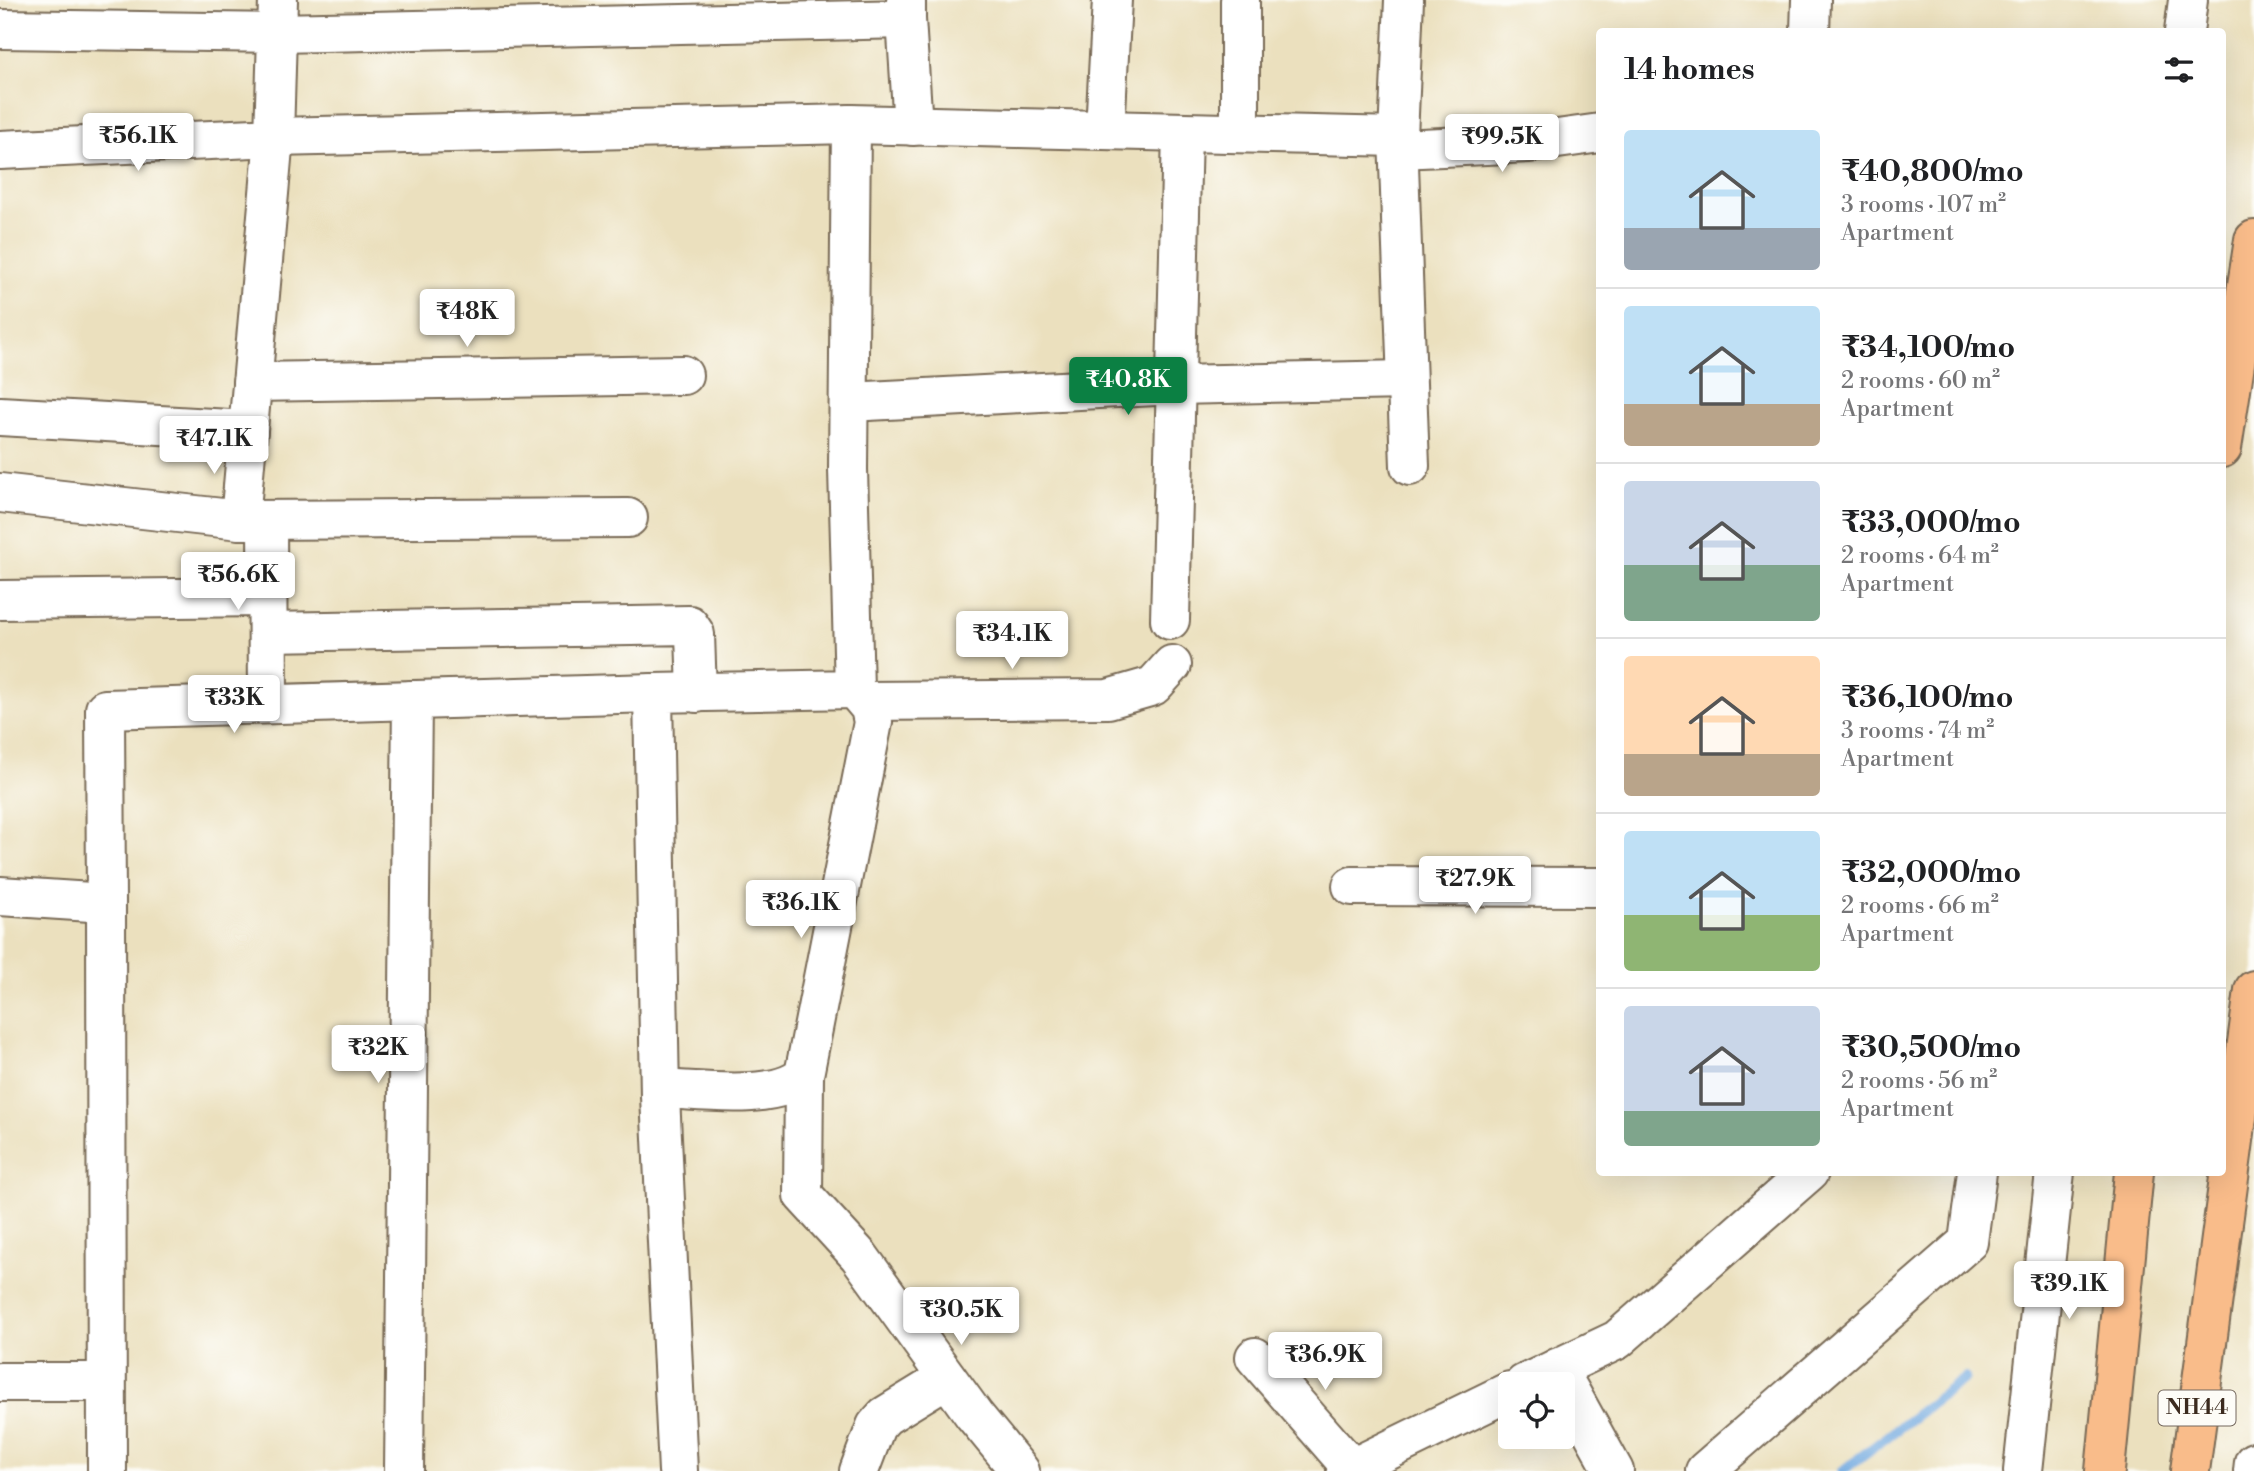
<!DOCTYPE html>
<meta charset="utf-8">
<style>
body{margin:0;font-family:"Libre Bodoni",serif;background:#f6f6f6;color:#202124;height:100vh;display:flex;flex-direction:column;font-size:26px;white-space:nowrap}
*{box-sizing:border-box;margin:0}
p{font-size:23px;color:#757577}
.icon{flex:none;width:38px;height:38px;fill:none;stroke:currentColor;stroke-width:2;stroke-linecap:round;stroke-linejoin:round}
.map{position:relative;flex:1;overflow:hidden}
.sheet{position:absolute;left:1596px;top:28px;width:630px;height:1148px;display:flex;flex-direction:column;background:#fff;border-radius:7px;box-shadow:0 7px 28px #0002}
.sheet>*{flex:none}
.controls{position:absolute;left:1498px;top:1372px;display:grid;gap:14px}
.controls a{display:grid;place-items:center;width:77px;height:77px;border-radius:7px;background:#fff;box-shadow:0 7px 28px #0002;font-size:35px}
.price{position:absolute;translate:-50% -60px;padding:0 16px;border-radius:7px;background:#fff;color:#222;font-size:23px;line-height:46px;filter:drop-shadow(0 2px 4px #0008)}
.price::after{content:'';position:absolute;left:50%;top:42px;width:21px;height:16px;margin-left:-10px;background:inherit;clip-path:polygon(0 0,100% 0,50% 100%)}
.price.on{background:#0b8043;color:#fff}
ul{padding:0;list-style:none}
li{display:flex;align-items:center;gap:21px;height:175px;padding:0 28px}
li+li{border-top:2px solid #e0e0e0}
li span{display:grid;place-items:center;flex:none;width:196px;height:140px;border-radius:7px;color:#555}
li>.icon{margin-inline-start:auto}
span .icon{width:84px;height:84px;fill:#fffc;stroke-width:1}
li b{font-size:30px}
h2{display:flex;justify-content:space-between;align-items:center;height:84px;padding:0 28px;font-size:30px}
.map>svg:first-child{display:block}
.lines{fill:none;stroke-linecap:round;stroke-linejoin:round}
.stream{stroke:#71a9e0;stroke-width:10}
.minor-casing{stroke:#796a56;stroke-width:42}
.tertiary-casing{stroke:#796a56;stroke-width:42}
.trunk-casing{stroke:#796a56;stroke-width:42}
.minor{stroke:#fff;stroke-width:38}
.tertiary{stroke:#fff;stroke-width:38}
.trunk{stroke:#f9bc8a;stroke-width:38}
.labels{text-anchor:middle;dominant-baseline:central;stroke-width:7;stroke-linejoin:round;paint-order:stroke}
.shield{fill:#fdfcf7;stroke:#75695f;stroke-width:2}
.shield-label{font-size:21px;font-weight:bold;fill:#3b2a1e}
</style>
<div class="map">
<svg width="2254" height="1471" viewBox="0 0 2254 1471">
<rect width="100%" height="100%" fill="#fdfcf7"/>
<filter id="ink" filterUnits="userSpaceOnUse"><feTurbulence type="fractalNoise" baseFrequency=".0143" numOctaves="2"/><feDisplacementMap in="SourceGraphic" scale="14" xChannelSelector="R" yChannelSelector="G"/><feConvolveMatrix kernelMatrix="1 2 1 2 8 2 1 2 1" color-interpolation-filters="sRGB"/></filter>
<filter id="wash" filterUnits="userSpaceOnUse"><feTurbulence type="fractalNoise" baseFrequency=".00686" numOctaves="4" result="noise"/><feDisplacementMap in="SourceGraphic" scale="28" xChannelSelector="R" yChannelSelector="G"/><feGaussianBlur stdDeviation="1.57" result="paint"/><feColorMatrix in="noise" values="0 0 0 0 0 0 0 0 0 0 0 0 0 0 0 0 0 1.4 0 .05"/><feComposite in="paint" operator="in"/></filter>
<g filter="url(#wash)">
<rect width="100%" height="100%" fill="#ebe0be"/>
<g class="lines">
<polyline class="stream" points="1842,1471 1965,1378"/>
</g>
</g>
<g filter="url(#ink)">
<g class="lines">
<g class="minor-casing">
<g id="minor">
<polyline points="278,0 274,137 240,520 628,518"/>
<polyline points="1240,0 1240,133"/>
<polyline points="1404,0 1398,137 1410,466"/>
<polyline points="906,19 913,126"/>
<polyline points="0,29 278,33 906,19 906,0"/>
<polyline points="1810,32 1811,0"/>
<polyline points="1105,130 1112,0"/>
<polyline points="1399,149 1529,143 1600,133"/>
<polyline points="0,150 274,137 851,124 1398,137"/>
<polyline points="252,382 683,375"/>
<polyline points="849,402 1175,385 1406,380"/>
<polyline points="0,416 248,430"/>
<polyline points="0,493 240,520"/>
<polyline points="267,520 268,704"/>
<polyline points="0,600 267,597"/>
<polyline points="1170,620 1182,132"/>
<polyline points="268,632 689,625 695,634 697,693"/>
<polyline points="866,701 1108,699 1153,686 1172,665"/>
<polyline points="1352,886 1600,887"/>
<polyline points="0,896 106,903 105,709 653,693"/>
<polyline points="106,903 107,1471"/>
<polyline points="804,1075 803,1195 859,1256 974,1415 1020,1471"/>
<path d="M660,1089c38,1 116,13 144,-14l69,-353 -3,-14 -16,-19"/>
<polyline points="1255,1357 1351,1467"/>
<polyline points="1557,1368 1614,1471"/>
<polyline points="0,1382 106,1382"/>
<polyline points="1524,1384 1617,1340 1809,1172"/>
<polyline points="404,1471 412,700"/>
<polyline points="678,1471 660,1096 653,693 854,689 848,469 851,124"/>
<polyline points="859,1471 876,1426 885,1416 947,1378"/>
<polyline points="1346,1471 1510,1391"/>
<polyline points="1705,1471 1968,1242 1977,1172"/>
</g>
</g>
<g class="tertiary-casing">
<g id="tertiary">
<polyline points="2184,32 2188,0"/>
<polyline points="2023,1471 2055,1172"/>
<polyline points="2253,1471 2254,1462"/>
</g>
</g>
<g class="trunk-casing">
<g id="trunk">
<polyline points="2222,448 2254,240"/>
<polyline points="2105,1471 2134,1172"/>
<polyline points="2190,1471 2254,990"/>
</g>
</g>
<use href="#minor" class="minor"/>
<use href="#tertiary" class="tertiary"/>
<use href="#trunk" class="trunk"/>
</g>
</g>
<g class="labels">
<rect class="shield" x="2158.5" y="1390.5" width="77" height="35" rx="5"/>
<g class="shield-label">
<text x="2197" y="1408">NH44</text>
</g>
</g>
</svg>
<div class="controls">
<a><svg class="icon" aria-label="locate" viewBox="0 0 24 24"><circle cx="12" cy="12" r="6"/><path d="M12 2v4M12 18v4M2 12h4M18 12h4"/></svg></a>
</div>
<b class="price" style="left:138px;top:173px">₹56.1K</b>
<b class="price" style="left:1502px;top:174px">₹99.5K</b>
<b class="price" style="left:467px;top:349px">₹48K</b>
<b class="price on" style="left:1128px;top:417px">₹40.8K</b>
<b class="price" style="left:214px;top:476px">₹47.1K</b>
<b class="price" style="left:238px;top:612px">₹56.6K</b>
<b class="price" style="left:1012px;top:671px">₹34.1K</b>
<b class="price" style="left:234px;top:735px">₹33K</b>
<b class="price" style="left:1475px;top:916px">₹27.9K</b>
<b class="price" style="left:801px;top:940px">₹36.1K</b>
<b class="price" style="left:378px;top:1085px">₹32K</b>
<b class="price" style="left:2069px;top:1321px">₹39.1K</b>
<b class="price" style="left:961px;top:1347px">₹30.5K</b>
<b class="price" style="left:1325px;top:1392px">₹36.9K</b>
<section class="sheet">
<h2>14 homes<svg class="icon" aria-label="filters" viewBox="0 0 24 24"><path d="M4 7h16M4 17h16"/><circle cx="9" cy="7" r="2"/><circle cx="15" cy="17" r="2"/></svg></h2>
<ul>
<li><span style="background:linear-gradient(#bfe0f5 70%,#9aa5b1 0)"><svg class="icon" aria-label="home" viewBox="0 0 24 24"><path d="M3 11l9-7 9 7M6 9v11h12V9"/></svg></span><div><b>₹40,800/mo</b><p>3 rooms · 107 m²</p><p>Apartment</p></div></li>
<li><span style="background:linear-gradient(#bfe0f5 70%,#b9a48a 0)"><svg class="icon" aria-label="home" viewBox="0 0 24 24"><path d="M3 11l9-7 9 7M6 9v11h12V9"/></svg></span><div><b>₹34,100/mo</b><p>2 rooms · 60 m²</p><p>Apartment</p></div></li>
<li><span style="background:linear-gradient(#c9d6e8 60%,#7fa58c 0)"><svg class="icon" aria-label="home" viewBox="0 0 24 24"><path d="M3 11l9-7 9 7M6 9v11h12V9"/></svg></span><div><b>₹33,000/mo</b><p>2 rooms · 64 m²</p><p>Apartment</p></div></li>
<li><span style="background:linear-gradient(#ffd9b3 70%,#b9a48a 0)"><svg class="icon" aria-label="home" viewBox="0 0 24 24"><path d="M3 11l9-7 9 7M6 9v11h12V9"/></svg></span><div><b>₹36,100/mo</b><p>3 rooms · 74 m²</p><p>Apartment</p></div></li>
<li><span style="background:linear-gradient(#bfe0f5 60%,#8fb573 0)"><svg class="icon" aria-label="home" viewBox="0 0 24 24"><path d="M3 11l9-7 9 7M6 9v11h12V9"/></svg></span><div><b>₹32,000/mo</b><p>2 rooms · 66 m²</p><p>Apartment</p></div></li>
<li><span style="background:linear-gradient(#c9d6e8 75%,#7fa58c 0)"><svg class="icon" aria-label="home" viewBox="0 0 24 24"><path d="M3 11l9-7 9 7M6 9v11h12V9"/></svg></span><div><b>₹30,500/mo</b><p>2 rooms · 56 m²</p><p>Apartment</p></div></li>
</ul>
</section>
</div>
